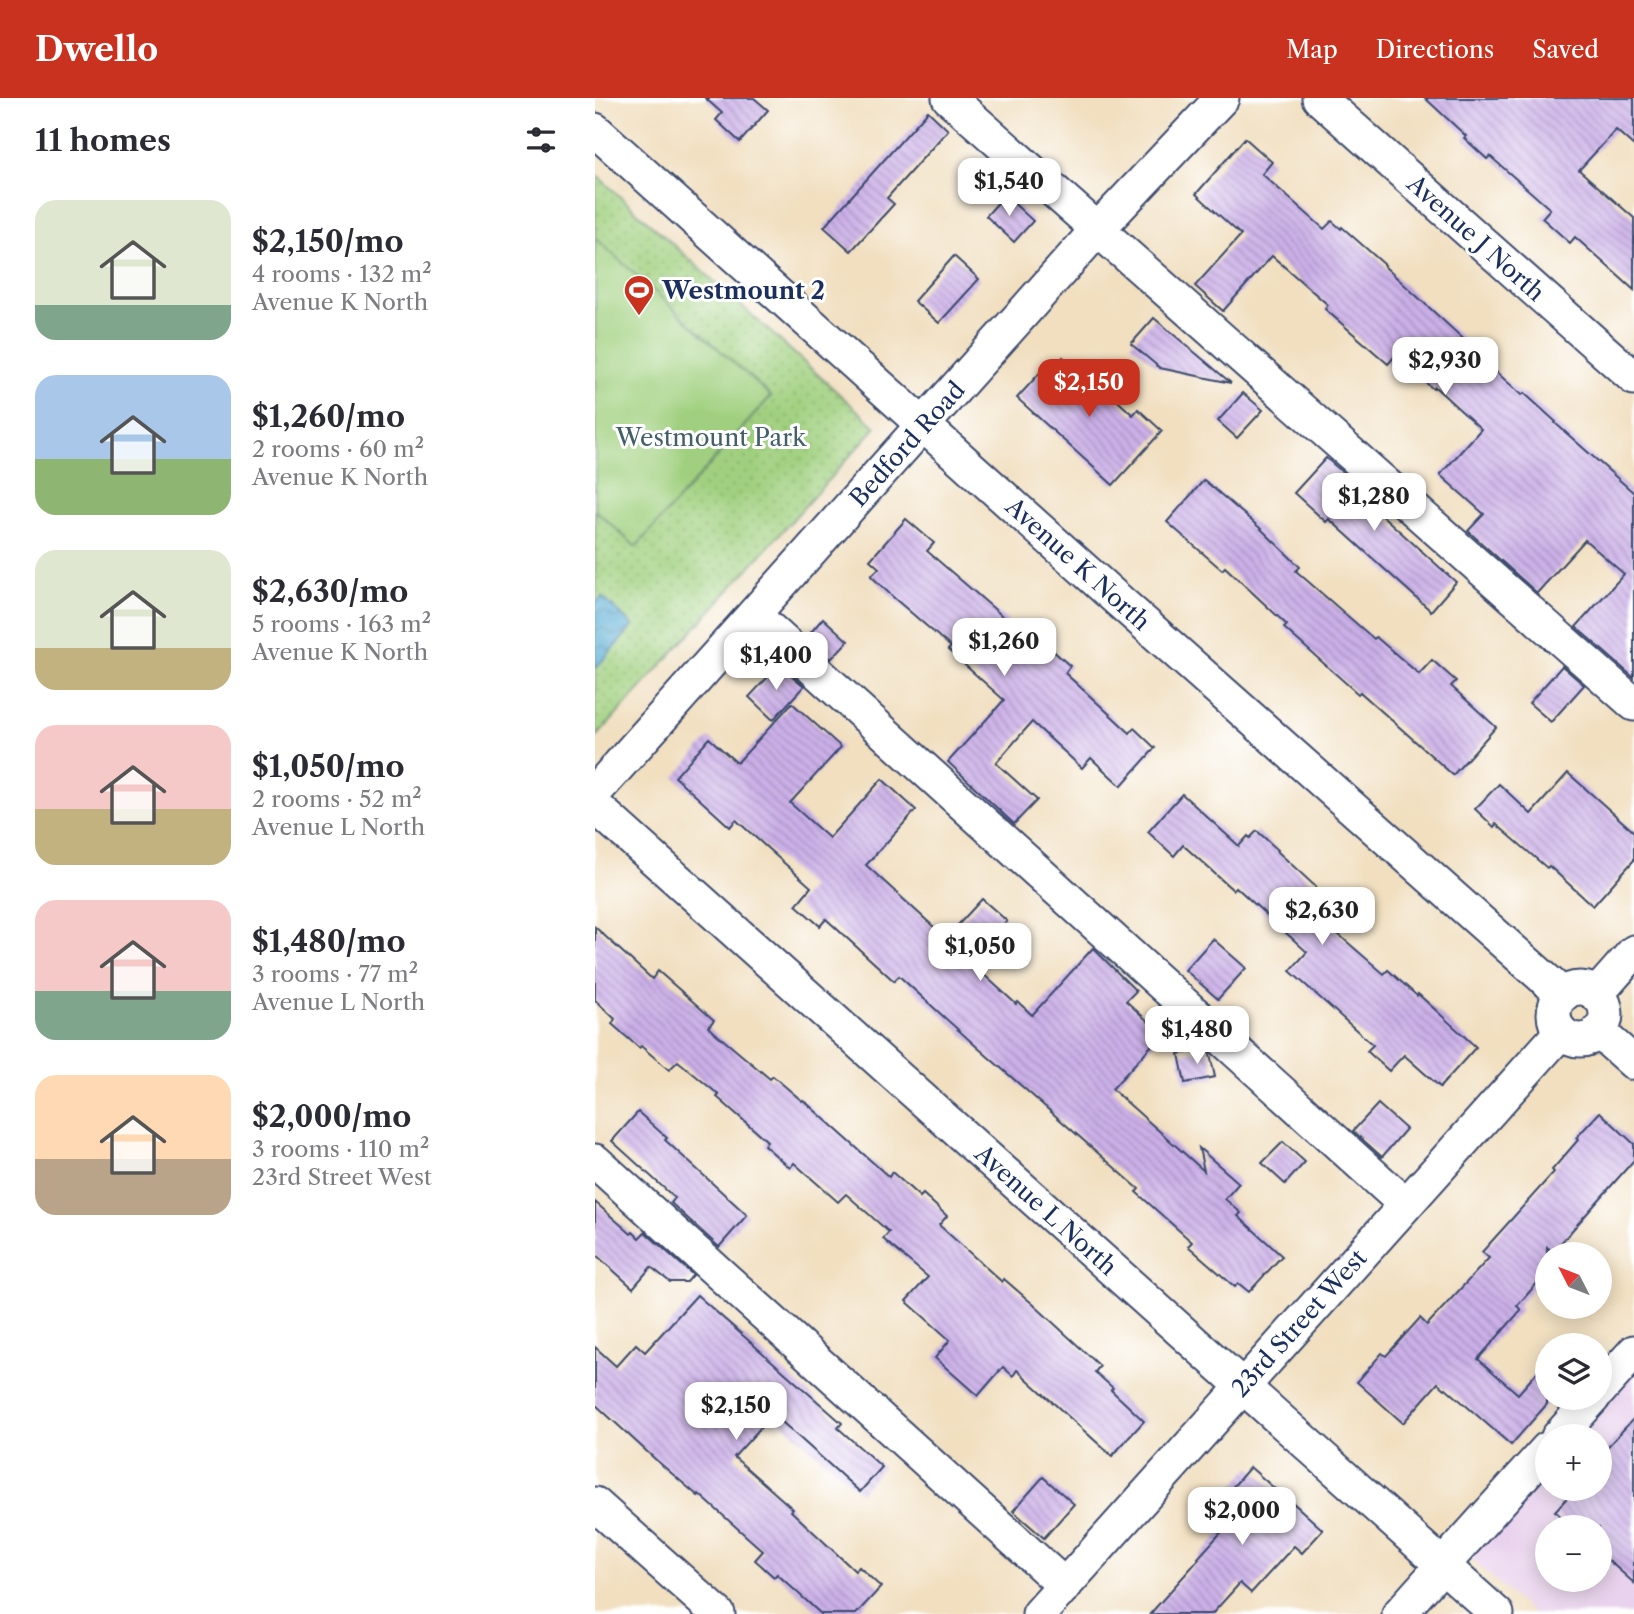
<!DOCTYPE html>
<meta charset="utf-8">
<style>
body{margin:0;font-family:"Libre Caslon Text",serif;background:#f7f7f7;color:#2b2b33;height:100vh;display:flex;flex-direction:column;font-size:26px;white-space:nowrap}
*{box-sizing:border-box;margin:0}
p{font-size:23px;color:#7c7c81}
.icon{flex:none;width:38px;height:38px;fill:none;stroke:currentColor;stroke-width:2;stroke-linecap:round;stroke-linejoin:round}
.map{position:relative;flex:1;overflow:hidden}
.drawer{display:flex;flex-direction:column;background:#fff;width:595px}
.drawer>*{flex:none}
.needle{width:46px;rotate:312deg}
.buttons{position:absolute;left:940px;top:1144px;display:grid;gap:14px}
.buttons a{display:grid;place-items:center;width:77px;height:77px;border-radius:50%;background:#fff;box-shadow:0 4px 18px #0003;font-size:35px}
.price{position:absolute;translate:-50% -60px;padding:0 16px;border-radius:14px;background:#fff;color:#222;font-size:23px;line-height:46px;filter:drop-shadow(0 2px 4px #0008)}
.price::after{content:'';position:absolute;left:50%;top:42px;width:21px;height:16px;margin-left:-10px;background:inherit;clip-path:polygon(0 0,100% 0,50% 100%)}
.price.selected{background:#c8321e;color:#fff}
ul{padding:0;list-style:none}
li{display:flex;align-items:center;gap:21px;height:175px;padding:0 35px}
li span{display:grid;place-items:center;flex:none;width:196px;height:140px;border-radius:21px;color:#555}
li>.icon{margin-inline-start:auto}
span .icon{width:84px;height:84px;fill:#fffc;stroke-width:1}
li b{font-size:30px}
h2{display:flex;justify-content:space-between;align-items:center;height:84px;padding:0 35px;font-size:30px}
header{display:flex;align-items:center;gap:42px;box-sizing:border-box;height:98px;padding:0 35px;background:#c8321e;color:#fff}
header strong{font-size:33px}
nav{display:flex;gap:38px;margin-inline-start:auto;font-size:24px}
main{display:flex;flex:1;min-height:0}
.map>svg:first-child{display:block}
.built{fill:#e9d2ed;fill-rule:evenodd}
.grass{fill:url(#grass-dots);stroke:#5e806e;stroke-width:2}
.garden{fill:#a0d07f;stroke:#5e806e;stroke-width:2}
.water{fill:url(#water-waves);stroke:#396e98;stroke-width:2}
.building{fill:url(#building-back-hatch)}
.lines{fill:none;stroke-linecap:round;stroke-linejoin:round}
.minor-casing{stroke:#3b496d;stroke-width:37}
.minor{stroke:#fff;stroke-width:33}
.labels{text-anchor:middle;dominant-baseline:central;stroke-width:6;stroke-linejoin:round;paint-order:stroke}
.street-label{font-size:24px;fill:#1b2f5e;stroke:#fff}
.poi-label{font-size:24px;font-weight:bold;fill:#1b2f5e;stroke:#fff;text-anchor:start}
.park-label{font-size:24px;fill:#435f68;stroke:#fff}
</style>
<header>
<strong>Dwello</strong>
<nav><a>Map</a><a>Directions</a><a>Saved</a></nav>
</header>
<main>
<section class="drawer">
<h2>11 homes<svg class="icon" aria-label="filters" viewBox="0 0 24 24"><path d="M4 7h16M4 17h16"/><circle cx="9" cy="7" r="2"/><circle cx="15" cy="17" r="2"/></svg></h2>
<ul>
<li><span style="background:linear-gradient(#dfe7d0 75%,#7fa58c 0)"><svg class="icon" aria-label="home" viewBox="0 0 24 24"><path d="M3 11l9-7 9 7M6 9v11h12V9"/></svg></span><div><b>$2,150/mo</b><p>4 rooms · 132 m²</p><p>Avenue K North</p></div></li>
<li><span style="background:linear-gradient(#a9c7e8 60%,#8fb573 0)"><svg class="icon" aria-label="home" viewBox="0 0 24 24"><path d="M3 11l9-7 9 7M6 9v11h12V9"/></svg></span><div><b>$1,260/mo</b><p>2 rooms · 60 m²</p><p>Avenue K North</p></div></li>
<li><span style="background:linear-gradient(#dfe7d0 70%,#c2b280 0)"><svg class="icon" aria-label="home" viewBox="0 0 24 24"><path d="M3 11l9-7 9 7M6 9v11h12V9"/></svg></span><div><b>$2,630/mo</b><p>5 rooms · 163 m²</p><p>Avenue K North</p></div></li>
<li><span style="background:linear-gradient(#f6c9c9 60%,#c2b280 0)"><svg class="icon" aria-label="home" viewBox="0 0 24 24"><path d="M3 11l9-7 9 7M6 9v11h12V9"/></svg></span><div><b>$1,050/mo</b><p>2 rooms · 52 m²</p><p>Avenue L North</p></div></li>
<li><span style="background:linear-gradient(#f6c9c9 65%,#7fa58c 0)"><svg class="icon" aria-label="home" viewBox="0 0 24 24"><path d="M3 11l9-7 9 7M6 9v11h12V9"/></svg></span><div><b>$1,480/mo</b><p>3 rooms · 77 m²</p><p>Avenue L North</p></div></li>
<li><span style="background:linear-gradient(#ffd9b3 60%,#b9a48a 0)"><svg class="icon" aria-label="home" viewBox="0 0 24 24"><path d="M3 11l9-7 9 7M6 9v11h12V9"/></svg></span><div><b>$2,000/mo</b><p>3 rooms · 110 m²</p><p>23rd Street West</p></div></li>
</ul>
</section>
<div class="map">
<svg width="1039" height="1516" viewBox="0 0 1039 1516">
<defs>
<pattern id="grass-dots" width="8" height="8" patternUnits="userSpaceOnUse" patternTransform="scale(1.75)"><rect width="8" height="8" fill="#a0d07f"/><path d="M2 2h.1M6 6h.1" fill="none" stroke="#89b370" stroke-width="1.8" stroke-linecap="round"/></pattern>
<pattern id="water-waves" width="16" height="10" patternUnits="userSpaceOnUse" patternTransform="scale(1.75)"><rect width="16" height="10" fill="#57acd3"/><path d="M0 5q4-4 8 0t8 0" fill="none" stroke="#478cae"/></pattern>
<pattern id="building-back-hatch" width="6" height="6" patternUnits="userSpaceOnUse" patternTransform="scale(1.75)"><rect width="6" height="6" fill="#ccb0e8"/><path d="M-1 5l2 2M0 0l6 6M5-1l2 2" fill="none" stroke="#a590bf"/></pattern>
</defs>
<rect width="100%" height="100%" fill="#fff"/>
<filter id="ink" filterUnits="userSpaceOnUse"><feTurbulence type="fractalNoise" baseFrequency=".0143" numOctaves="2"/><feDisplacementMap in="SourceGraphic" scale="14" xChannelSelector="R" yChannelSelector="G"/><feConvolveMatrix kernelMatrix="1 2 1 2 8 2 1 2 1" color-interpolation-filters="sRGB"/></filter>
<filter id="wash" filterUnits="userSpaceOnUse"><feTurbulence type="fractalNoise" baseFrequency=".00686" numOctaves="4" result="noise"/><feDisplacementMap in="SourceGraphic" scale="28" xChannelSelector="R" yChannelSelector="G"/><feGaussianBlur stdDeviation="1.57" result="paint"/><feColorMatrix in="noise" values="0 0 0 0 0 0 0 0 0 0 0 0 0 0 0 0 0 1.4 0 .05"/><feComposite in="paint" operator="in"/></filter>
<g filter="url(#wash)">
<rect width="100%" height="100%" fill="#f1dfc0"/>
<path class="built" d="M1039,1273v243h-101l-63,-56 77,-88v19h52v-52h-23zM952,1430h52v52h-52z"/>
<polygon class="grass" points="0,76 281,329 0,641"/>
<polygon class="garden" points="0,140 176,298 41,449 0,412"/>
<polygon class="water" points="7,499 38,528 0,571 0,506"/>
<g id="blocks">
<g class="building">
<polygon points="110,0 159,0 173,12 145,44 121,22 127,15"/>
<polygon points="830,0 1039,0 1039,48 1021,32 984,72 1039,120 1039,192 980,139 975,145 947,120 955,111 895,58 892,61 869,40 871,38"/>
<polygon points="333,13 353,32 292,100 299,106 256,153 229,129"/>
<polygon points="650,40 677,64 667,76 729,131 737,123 746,131 747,129 790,167 789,168 876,248 874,250 927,297 929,295 961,324 960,325 1039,395 1039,580 981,529 1029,476 990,442 942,495 873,433 889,416 845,377 886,331 840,289 838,291 800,258 793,266 730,211 733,207 677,158 628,213 600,188 646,137 601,96"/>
<polygon points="410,97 438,123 419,144 391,118"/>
<polygon points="359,158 384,181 344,225 319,203"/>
<polygon points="559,220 636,285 565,270 536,246"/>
<polygon points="468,259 491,280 491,274 538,317 543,311 567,333 518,387 422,300 452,267 457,272"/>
<polygon points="648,295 668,312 642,340 623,323"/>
<polygon points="731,360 764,388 760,393 861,484 836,513 734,421 731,424 699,395"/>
<polygon points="609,382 665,430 705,469 701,473 779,541 781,539 824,576 837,562 861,583 856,588 901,629 858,677 765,594 763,596 689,530 692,527 630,469 627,472 572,424"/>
<polygon points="311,421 339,445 332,453 412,522 411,523 450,558 456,551 475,568 470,575 535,635 539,630 560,650 526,688 496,660 487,670 437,624 401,665 442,702 419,726 353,664 409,602 353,552 356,549 299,500 276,478 284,470 275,462"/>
<polygon points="228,520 253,543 236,561 212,539"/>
<polygon points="184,567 209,588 178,622 154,599"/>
<polygon points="967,568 989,587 956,624 934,605"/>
<polygon points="197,605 246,649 195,705 234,740 287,681 321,712 271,767 351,840 387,801 412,823 375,864 421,906 423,904 437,917 498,850 541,893 531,903 567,936 517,991 609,1073 604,1050 644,1085 630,1101 646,1115 643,1118 687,1158 654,1194 643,1185 640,1189 593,1148 597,1144 541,1094 544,1091 382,949 304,878 299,883 231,821 225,828 201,807 216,789 141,722 135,729 80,679 114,640 142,665"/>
<polygon points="973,675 1039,734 1039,762 998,808 954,768 952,770 901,726 899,729 880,711 904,686 936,716"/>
<polygon points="587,696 644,748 653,738 655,740 662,733 683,752 682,753 721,789 718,793 725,800 718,807 723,812 720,816 789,876 793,872 822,898 823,896 881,949 845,989 809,957 794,973 772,953 778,947 695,873 712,854 641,789 638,792 588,747 579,758 553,734"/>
<polygon points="0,829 57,881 63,873 119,922 113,929 175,981 178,978 207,1003 208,1002 294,1079 297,1074 325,1099 328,1096 352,1118 344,1127 407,1184 409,1181 439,1207 505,1268 500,1274 518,1290 516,1292 549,1323 517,1358 422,1272 418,1278 408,1269 383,1298 340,1260 355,1242 311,1203 333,1179 288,1141 294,1134 251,1096 243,1104 199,1065 195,1070 169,1047 172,1043 122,999 124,997 83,963 74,972 46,948 44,950 17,926 20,921 0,902"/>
<polygon points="618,841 651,870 623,901 590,872"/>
<polygon points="609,951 615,956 620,979 590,985 584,956"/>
<polygon points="783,1006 811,1031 787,1059 758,1033"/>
<polygon points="43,1014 72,1040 70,1042 152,1117 124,1149 76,1105 80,1100 17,1043"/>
<polygon points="1005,1014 1039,1046 1039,1062 958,1154 952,1149 952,1174 922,1208 926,1212 883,1261 923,1296 952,1263 952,1306 916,1347 851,1290 850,1291 843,1285 808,1325 762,1284 787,1255 791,1258 825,1220 832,1227 894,1160 887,1154 959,1074 957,1072 983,1042 981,1040"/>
<polygon points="688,1044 710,1064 690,1086 667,1065"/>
<polygon points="0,1104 36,1136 38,1134 44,1140 50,1134 98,1177 92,1184 75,1184 56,1169 38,1190 0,1156"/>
<polygon points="102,1197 247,1325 243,1330 287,1369 265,1394 178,1316 139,1359 198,1411 196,1413 260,1473 264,1469 286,1489 261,1516 226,1516 182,1476 179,1479 160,1462 168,1453 104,1396 103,1398 60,1361 0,1306 0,1249 21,1268 41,1246 50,1254"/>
<polygon points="1039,1320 1039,1485 1004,1454 1004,1430 978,1430 960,1413 980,1391 1004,1391 1004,1358"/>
<polygon points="655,1369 696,1405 697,1404 728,1432 707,1455 699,1448 656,1495 645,1485 617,1516 555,1516 604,1461 603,1460 639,1420 623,1406"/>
<polygon points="448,1379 479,1406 449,1440 418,1413"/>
</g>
</g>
</g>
<g filter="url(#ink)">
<use href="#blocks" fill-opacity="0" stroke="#3b496d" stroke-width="2"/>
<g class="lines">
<g class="minor-casing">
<g id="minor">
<polyline points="354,0 1039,606"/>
<polyline points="724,0 1039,280"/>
<polyline points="0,32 514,494 968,897"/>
<polyline points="159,517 810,1106"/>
<polyline points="0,694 502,132 627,0"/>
<polyline points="0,708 902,1516"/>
<circle cx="985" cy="916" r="26"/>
<polyline points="1001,897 1039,854"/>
<polyline points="1003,933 1039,965"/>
<polyline points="0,1063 470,1488"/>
<polyline points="1004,1293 1039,1254"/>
<polyline points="963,1339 998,1300"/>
<polyline points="0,1406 123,1516"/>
<polyline points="444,1516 966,934"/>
<polyline points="804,1516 952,1351"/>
</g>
</g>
<use href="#minor" class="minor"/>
</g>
</g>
<defs>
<g id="stadium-pin" transform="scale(1.575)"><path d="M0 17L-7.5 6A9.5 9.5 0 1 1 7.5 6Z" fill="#c8321e" stroke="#fff"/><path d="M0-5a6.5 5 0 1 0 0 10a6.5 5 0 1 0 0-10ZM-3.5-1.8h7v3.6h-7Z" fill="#fff"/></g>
</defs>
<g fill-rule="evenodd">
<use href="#stadium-pin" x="44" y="192"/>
</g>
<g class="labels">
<g class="street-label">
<text transform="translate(881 140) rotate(42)">Avenue J North</text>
<text transform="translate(312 346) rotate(-48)">Bedford Road</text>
<text transform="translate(483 466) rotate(42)">Avenue K North</text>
<text transform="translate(451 1112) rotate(42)">Avenue L North</text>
<text transform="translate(704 1225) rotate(-48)">23rd Street West</text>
</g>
<g class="poi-label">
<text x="67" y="192">Westmount 2</text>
</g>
<g class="park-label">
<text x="116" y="339">Westmount Park</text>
</g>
</g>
</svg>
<div class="buttons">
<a><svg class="needle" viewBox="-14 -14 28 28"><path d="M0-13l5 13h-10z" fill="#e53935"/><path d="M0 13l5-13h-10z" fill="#7c7c81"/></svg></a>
<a><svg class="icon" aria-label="layers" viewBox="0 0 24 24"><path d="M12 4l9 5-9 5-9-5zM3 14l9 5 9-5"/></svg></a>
<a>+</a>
<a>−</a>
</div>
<b class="price" style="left:414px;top:120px">$1,540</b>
<b class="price" style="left:850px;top:299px">$2,930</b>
<b class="price selected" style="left:494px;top:321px">$2,150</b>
<b class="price" style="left:779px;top:435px">$1,280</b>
<b class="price" style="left:409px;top:580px">$1,260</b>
<b class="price" style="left:181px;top:594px">$1,400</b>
<b class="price" style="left:727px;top:849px">$2,630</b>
<b class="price" style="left:385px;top:885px">$1,050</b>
<b class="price" style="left:602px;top:968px">$1,480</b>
<b class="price" style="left:141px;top:1344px">$2,150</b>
<b class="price" style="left:647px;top:1449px">$2,000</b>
</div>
</main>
